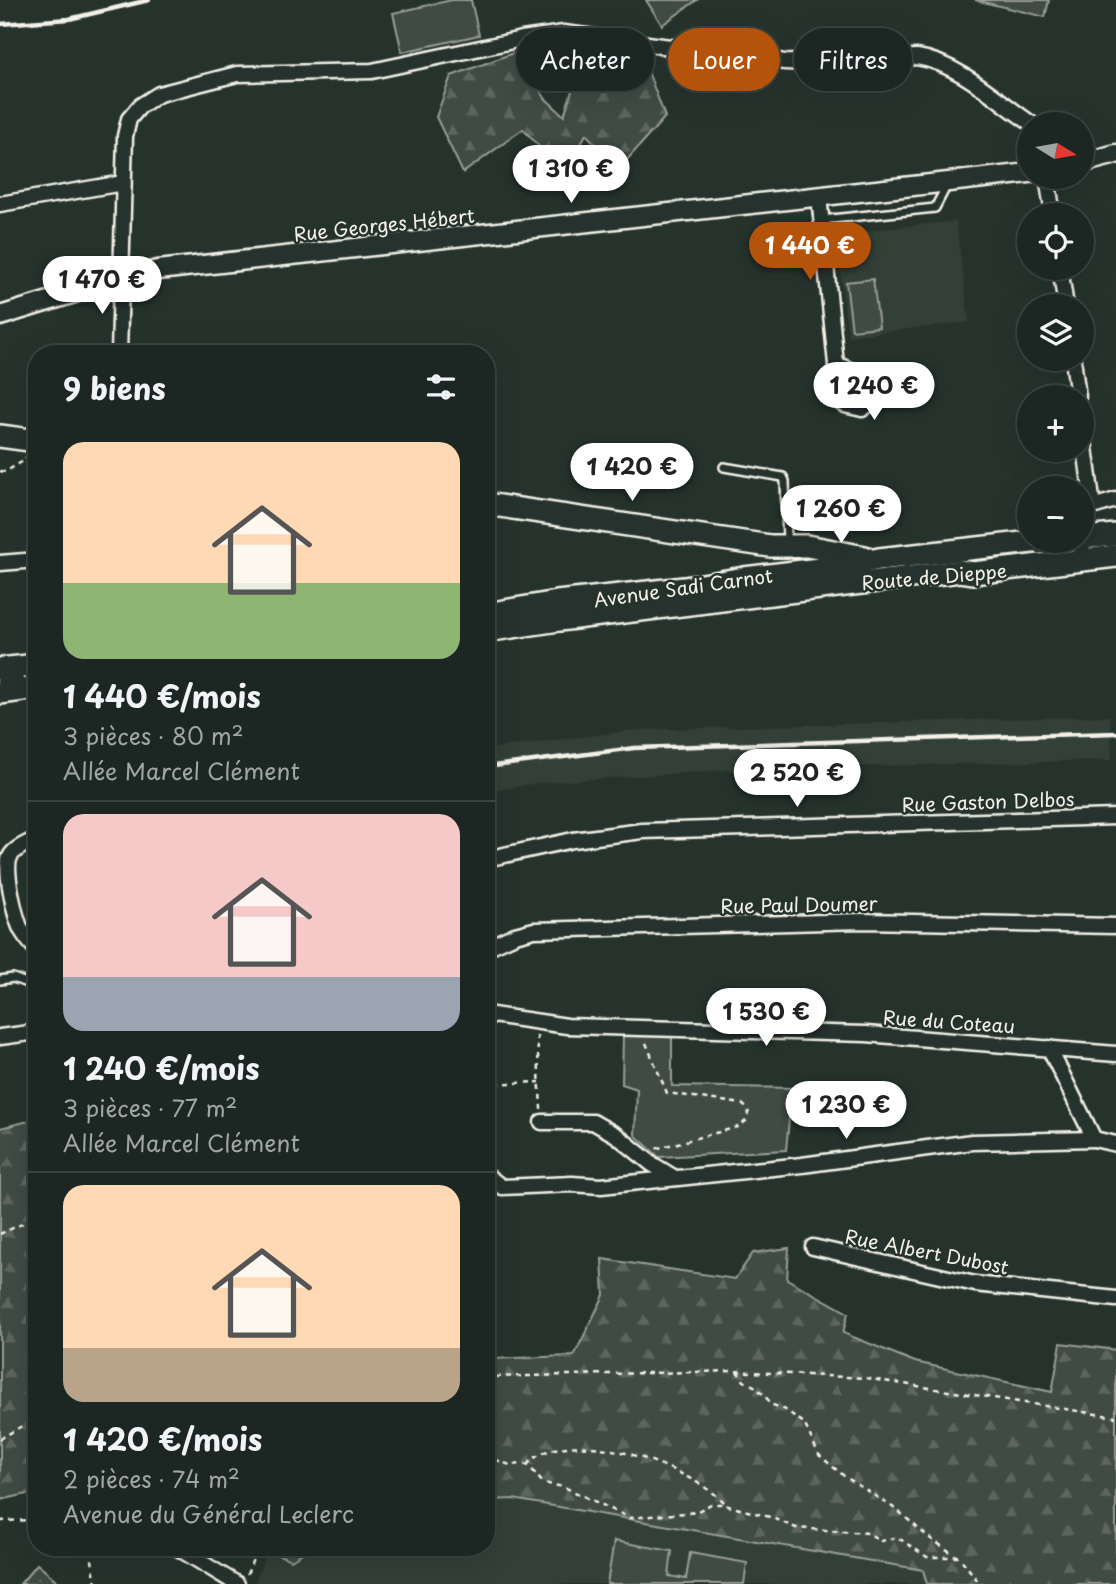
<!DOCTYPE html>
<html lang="fr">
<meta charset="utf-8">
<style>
body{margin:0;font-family:"Playpen Sans",sans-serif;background:#29322f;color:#f1f3f6;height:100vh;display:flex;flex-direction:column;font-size:26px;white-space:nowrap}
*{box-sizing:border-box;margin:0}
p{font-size:23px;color:#a0a5a5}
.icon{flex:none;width:38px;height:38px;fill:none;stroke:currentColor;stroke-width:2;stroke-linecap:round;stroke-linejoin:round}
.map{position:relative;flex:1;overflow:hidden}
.details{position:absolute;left:28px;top:345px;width:467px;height:1211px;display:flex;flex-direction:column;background:#1c2622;border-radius:28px;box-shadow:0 7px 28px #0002,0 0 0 2px #3a4340}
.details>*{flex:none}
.guide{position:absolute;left:516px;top:28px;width:494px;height:63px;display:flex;gap:14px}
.needle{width:46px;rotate:101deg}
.tools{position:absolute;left:1017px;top:112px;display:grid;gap:14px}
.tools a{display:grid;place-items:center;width:77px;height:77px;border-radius:50%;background:#1c2622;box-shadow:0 7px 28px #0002,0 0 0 2px #3a4340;font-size:35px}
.price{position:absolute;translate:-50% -60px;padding:0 16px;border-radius:24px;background:#fff;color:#222;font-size:23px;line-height:46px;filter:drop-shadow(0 2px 4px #0008)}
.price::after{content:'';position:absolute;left:50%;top:42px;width:21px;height:16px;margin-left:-10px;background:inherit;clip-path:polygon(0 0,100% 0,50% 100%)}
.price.selected{background:#b45309;color:#fff}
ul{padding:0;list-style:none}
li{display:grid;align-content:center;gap:14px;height:371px;padding:0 35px}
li+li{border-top:2px solid #3a4340}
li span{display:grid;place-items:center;height:217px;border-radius:21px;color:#555}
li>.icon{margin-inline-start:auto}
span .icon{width:126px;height:126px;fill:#fffc;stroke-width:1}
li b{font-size:30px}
h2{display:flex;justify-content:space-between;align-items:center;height:84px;padding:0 35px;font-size:30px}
.tag{padding:0 24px;border-radius:32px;background:#1c2622;box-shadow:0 7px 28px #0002,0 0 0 2px #3a4340;font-size:24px;line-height:63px}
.tag.selected{background:#b45309;color:#fff}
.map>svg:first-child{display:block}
.built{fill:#333f39}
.grass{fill:url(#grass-dots);stroke:#9a9e96;stroke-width:2}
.forest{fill:url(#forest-firs);stroke:#9a9e96;stroke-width:2}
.park{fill:#414b45;stroke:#9a9e96;stroke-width:2}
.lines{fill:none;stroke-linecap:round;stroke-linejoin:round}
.service-casing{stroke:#f4f1e8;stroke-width:12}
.minor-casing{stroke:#f4f1e8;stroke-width:19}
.tertiary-casing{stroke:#f4f1e8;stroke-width:23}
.secondary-casing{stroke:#f4f1e8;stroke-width:26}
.path{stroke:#f4f1e8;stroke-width:2.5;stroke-dasharray:5 5;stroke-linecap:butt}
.service{stroke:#26332d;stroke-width:7}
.minor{stroke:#26332d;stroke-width:14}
.tertiary{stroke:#26332d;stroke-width:18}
.secondary{stroke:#26332d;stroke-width:21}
.rail{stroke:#f4f1e8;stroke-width:4.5}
.labels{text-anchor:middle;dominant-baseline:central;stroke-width:5;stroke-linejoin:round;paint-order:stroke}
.street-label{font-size:19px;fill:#f4f1e8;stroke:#26332d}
</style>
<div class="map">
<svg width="1116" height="1584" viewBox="0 0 1116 1584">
<defs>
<pattern id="grass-dots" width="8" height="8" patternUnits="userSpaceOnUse" patternTransform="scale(1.75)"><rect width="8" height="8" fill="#414b45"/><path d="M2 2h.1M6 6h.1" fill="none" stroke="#5d6560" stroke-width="1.8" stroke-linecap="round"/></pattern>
<pattern id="forest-firs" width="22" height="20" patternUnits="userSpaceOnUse" patternTransform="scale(1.75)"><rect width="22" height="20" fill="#414b45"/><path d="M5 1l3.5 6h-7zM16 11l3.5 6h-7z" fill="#5d6560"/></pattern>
</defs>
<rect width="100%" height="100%" fill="#26332d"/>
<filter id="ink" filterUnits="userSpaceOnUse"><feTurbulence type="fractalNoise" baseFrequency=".0143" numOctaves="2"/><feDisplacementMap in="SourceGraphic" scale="14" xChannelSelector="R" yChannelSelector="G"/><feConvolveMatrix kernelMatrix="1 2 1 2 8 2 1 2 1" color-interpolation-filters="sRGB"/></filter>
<g filter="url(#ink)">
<g class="built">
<polygon points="956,221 969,322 848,336 836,234"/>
<polygon points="1110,716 1112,760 728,770 537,783 487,792 487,749 636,730"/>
<polygon points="513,1499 924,1570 927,1584 254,1584 267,1551 291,1560 312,1547 486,1547 487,1500"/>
</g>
<polygon class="grass" points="37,1564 61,1584 20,1584"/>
<g class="forest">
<polygon points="587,43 641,53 665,117 619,169 586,134 565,175 523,129 463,173 436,117 451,76 516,52 545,98 564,116"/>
<polygon points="37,1119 37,1492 0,1500 0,1128"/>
<polygon points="789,1248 787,1279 848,1313 843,1333 915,1362 1052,1392 1061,1343 1116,1350 1116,1584 927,1584 923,1570 513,1499 487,1500 487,1359 574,1356 604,1295 602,1259 735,1279 753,1253"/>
<polygon points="258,1547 312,1547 291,1560"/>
</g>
<g class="park">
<polygon points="452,0 471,0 479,35 402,52 393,13"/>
<polygon points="646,0 697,0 662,25"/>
<polygon points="975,0 1049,0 1045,17"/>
<polygon points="873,279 879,327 852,330 846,282"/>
<polygon points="623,1035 672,1036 672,1086 792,1088 786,1150 659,1157 635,1135 637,1089 622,1084"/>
<polygon points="614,1541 672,1551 669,1576 686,1579 690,1553 747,1563 744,1584 607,1584"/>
</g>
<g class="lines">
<g class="service-casing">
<g id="service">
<polyline points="822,220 935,208 948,183"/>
<polyline points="724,467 783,477 785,481 787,542"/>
<polyline points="1039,550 1071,546 1086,548"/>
<polyline points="0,682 20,680"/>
<polyline points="0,980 13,978 37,987"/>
</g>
</g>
<g class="minor-casing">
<g id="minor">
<polyline points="1047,177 1053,215"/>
<polyline points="819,196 836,364 834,392 838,401 845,405 862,409 868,405 874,391 870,379 836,364"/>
<polyline points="0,204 123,183"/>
<polyline points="1060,268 1066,306"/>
<path d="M119,354l6,-218 4,-17 11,-13 19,-12 78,-20 135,-3 150,-32 42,-6 221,29 23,1 109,-6c41,6 81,44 115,67"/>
<polyline points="1073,359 1078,397"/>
<polyline points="1082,425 1093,507"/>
<polyline points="1082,510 1116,500"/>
<polyline points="0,563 37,560"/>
<path d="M37,838c-8,5 -23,10 -27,19 -6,12 5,58 10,70 4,9 10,16 17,23"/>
<polyline points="486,859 573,840 642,831 1116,817"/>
<polyline points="486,948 515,935 534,930 862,921 1116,926"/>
<polyline points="486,1014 567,1026 866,1034 1116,1054"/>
<polyline points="0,1037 37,1032"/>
<polyline points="1049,1048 1094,1139 1116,1144"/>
<polyline points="542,1122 593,1122 616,1135 652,1164 675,1178"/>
<polyline points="486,1175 502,1187 572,1184 601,1186 802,1165 972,1142 1094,1139"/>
<polyline points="813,1247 975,1284 1116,1299"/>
<polyline points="176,1547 237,1584"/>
</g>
</g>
<g class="tertiary-casing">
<g id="tertiary">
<polyline points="1082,163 1116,154"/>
<polyline points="0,316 120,279 158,270 1029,173"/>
</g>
</g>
<g class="secondary-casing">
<g id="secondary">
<polyline points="0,436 37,441"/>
<polyline points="486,504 770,546 807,546 865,557"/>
<polyline points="1082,538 1116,535"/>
<polyline points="486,614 557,602 684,588 744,578 844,566 879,559 1041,541"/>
<polyline points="486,631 559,620 960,571 973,573 1116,556"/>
<polyline points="0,669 37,665"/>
<polyline points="0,693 37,688"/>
</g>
</g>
<g class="path">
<polyline points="0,471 5,472 25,460 26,457"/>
<polyline points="537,1035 541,1109"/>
<polyline points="646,1043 667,1093 742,1104 749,1110 746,1121 738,1127 655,1149"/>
<polyline points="486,1084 540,1082"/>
<polyline points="0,1234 37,1217"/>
<polyline points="737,1371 744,1381 756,1387 773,1405 784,1409 804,1423 819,1455 844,1476 897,1510 928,1537 961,1559 980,1584"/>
<polyline points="486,1377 733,1371 865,1378 1116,1417"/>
<polyline points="0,1439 37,1417"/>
<polyline points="486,1460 491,1458 510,1465 523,1464 529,1466 543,1483 564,1487 630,1518 696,1512 711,1504 721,1504 770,1517 796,1528 868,1533 881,1541 897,1537 927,1557 957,1557"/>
<path d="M527,1465c40,-46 167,3 202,42"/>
<polyline points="0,1521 37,1520"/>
<polyline points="247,1574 258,1547"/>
<polyline points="96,1584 91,1554 122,1547"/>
</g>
<use href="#service" class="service"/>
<use href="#minor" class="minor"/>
<use href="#tertiary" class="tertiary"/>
<use href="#secondary" class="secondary"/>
<g class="rail">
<polyline points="0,24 69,19 149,0"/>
<polyline points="486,767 634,748 1116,733"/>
</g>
</g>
</g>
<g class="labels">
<g class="street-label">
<text transform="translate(384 224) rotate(-6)">Rue Georges Hébert</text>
<text transform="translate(934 576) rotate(-5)">Route de Dieppe</text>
<text transform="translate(683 587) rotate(-8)">Avenue Sadi Carnot</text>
<text transform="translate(988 801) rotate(-2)">Rue Gaston Delbos</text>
<text transform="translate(799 904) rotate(-1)">Rue Paul Doumer</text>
<text transform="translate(949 1021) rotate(4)">Rue du Coteau</text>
<text transform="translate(927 1251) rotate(11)">Rue Albert Dubost</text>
</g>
</g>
</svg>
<div class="tools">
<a><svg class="needle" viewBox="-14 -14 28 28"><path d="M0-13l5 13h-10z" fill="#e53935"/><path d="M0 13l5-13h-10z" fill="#a0a5a5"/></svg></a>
<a><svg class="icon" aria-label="locate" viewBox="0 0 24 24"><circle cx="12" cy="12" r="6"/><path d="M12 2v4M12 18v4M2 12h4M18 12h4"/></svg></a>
<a><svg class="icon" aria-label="layers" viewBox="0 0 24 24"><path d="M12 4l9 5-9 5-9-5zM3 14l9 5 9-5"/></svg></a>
<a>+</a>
<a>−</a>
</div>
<b class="price" style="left:571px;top:205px">1 310 €</b>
<b class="price selected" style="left:810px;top:282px">1 440 €</b>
<b class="price" style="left:102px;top:316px">1 470 €</b>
<b class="price" style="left:874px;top:422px">1 240 €</b>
<b class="price" style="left:632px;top:503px">1 420 €</b>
<b class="price" style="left:841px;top:545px">1 260 €</b>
<b class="price" style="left:797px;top:809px">2 520 €</b>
<b class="price" style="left:766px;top:1048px">1 530 €</b>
<b class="price" style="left:846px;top:1141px">1 230 €</b>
<div class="guide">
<a class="tag">Acheter</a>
<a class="tag selected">Louer</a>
<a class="tag">Filtres</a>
</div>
<section class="details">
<h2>9 biens<svg class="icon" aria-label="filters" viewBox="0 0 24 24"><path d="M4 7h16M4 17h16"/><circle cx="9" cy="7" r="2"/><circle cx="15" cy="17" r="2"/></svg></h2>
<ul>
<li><span style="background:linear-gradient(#ffd9b3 65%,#8fb573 0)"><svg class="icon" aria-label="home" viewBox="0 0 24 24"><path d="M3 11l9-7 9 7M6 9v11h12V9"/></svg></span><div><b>1 440 €/mois</b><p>3 pièces · 80 m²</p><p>Allée Marcel Clément</p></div></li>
<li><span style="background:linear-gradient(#f6c9c9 75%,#9aa5b1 0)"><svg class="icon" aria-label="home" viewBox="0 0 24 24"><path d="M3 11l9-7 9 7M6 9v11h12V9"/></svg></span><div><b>1 240 €/mois</b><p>3 pièces · 77 m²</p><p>Allée Marcel Clément</p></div></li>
<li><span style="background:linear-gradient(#ffd9b3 75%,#b9a48a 0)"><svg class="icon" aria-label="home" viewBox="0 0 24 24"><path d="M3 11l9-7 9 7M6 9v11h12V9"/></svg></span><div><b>1 420 €/mois</b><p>2 pièces · 74 m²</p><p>Avenue du Général Leclerc</p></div></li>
</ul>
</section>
</div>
